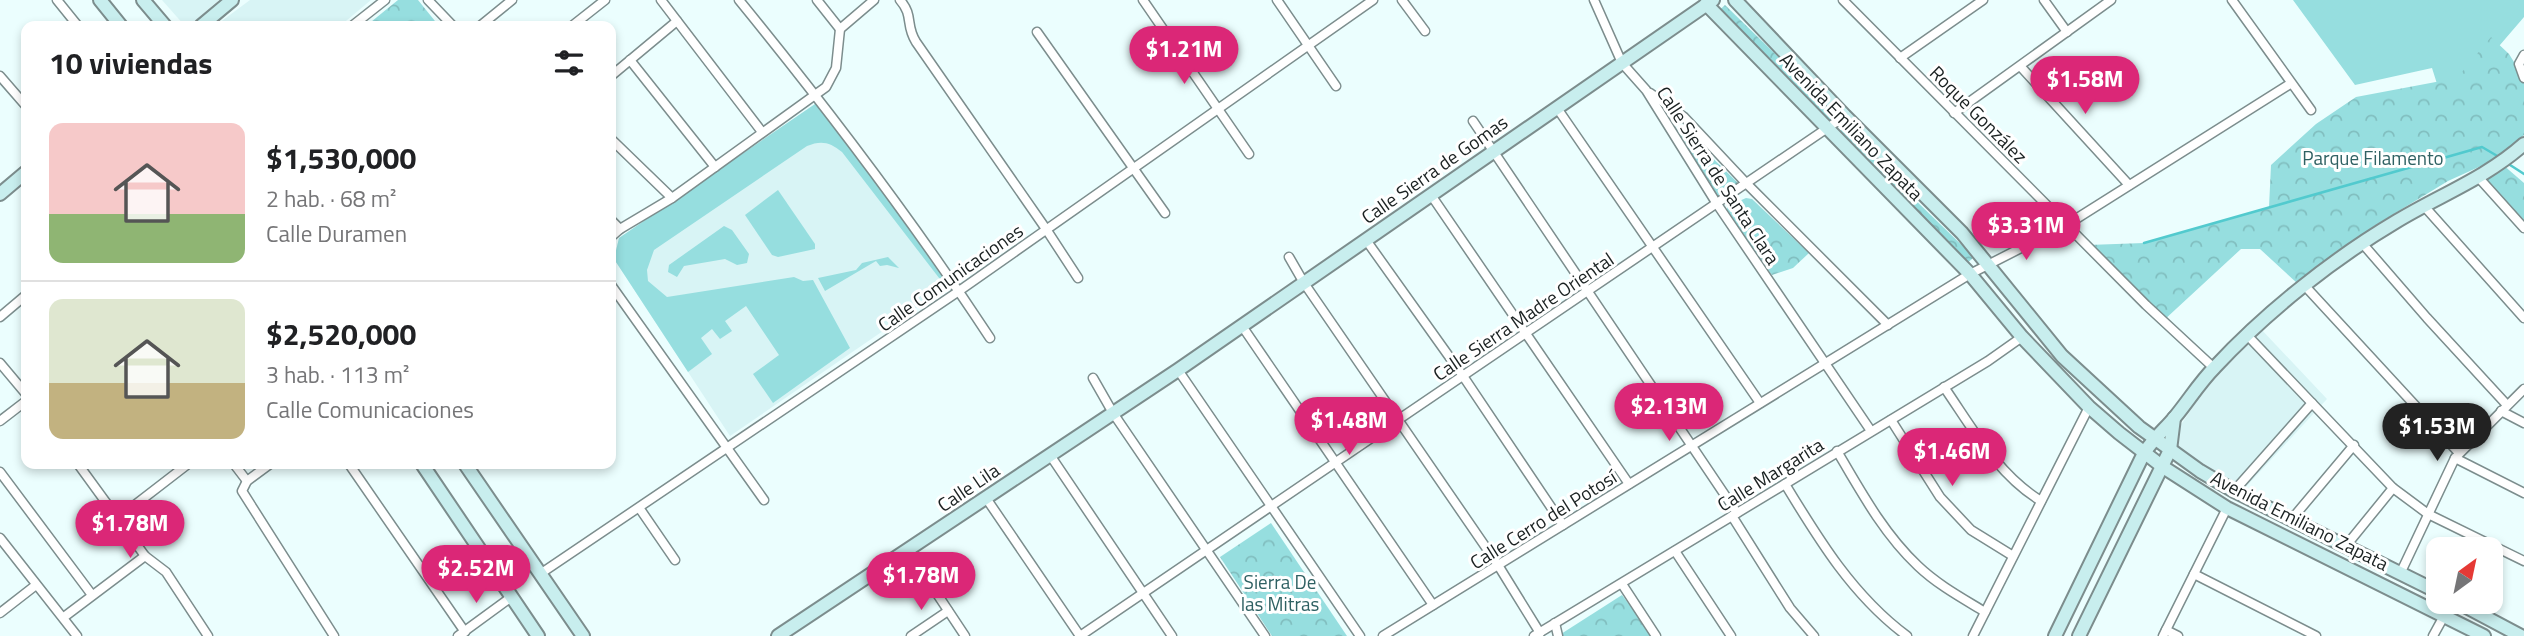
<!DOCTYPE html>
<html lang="es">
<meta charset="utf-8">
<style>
body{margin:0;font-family:"Titillium Web",sans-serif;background:#f2f2f2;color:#202124;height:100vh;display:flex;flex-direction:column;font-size:26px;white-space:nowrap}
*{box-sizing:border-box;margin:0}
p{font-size:23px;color:#757577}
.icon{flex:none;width:38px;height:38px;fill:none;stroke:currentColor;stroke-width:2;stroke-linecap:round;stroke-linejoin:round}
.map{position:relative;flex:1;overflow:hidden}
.side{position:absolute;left:21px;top:21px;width:595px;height:448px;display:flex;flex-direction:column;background:#fff;border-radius:14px;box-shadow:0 4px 10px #0003}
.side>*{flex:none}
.needle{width:46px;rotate:33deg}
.controls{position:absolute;left:2426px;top:537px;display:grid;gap:14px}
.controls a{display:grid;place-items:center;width:77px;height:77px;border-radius:14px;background:#fff;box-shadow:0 4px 10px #0003;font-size:35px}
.price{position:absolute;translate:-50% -60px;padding:0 16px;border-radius:24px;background:#db2777;color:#fff;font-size:23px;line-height:46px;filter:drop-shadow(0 2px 4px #0008)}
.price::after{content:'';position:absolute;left:50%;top:42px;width:21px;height:16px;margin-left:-10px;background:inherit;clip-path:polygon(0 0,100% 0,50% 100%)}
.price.current{background:#222;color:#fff}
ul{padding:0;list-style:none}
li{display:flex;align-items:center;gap:21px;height:175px;padding:0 28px}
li+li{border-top:2px solid #e0e0e0}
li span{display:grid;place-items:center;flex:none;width:196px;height:140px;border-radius:14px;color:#555}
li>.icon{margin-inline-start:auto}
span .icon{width:84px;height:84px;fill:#fffc;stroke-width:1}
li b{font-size:30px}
h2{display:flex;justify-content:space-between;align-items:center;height:84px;padding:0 28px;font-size:30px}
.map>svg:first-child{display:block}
.built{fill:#d8f4f5}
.grass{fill:#96dedf}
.park{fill:url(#park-crowns)}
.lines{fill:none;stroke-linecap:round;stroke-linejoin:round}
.stream{stroke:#52cace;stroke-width:2.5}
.street-casing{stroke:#7c8d8d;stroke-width:11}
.secondary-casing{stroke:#7c8d8d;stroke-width:16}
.street{stroke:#fff;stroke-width:8}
.secondary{stroke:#c8eeee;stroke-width:12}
.labels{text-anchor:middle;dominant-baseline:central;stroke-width:6;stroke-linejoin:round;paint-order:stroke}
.street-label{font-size:19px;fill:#1a2121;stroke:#fff}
.park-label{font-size:19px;fill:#2f6163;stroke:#fff}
</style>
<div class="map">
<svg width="2524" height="636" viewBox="0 0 2524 636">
<defs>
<pattern id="park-crowns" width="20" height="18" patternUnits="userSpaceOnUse" patternTransform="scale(1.75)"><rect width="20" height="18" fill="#96dedf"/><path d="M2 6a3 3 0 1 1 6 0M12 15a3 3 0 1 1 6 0" fill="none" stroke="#81bebf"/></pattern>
</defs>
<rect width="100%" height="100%" fill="#ebfefe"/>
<g class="built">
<polygon points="162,0 219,0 189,26 185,26"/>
<polygon points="250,0 371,0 340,26 215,26"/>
<polygon points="818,102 950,285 730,436 614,259 619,238"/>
<polygon points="2260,328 2327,399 2244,489 2191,457 2171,440 2215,373"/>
</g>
<g class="grass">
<polygon points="2293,0 2524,0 2524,17 2445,109 2432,68 2355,85"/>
<path d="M818,102l132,183 -4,2 -104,-135c-12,-10 -21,-12 -35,-6l-153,104 -7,20 1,11 19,16 127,-20 9,4 10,-1 37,68 -77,55 -20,-29 26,-19 -33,-49 -21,15 7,10 -12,8 -8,-10 -11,9 11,16 -24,18 -74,-113 5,-21z"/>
<polygon points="778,190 815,244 815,249 778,257 772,255 745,215"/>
<polygon points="724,226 732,230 749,254 747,263 737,265 725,259 684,266 677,277 668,272 669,265"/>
<polygon points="888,257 899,268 887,265 880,266 876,261 825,291 818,278 856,270 862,263"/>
</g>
<g class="park">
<polygon points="398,0 418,0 439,26 366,26"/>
<polygon points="1725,5 1840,117 1824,129 1713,16"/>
<polygon points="2491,37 2509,54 2524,78 2524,135 2503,156 2448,181 2374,226 2297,283 2260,249 2241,249 2163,321 2088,245 2144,243 2269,207 2271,165 2316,124 2356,97 2457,78"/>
<polygon points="1681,127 1741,186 1717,200 1672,132"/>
<polygon points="1842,129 1974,257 1961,269 1833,138"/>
<polygon points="2502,164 2524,183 2524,228 2479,178"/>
<polygon points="1746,198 1752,199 1809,253 1793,268 1772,275 1726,217 1725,214 1728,206"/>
<polygon points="1271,523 1347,636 1272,636 1220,557"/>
<polygon points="1622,595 1653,636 1562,636 1561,634"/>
</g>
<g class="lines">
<g class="stream">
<polyline points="2507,163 2524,174"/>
<polyline points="2144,243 2482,147 2499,157"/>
</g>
<g class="street-casing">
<g id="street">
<polyline points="57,0 78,26"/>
<polyline points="428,0 453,26"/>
<polyline points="661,0 762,132"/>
<path d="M739,0c89,109 174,221 251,338"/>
<polyline points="817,0 840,29"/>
<path d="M900,0c14,16 5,25 16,42l130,187 32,49"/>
<polyline points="1143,0 1249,154"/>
<polyline points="1277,0 1336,86"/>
<polyline points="1402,0 1425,31"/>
<polyline points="1594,0 1622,63 1646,90 1717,204 1871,431"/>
<polyline points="1843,0 2146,305 2214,368"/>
<polyline points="2044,0 2067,32"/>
<polyline points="2232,0 2311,110"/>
<polyline points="352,26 385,0"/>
<polyline points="480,26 512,0"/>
<polyline points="572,26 605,0"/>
<polyline points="1037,32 1165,213"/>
<polyline points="2524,55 2519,64 2524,78"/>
<polyline points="1900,58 1983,0"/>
<polyline points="630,60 715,167"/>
<polyline points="2021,67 2129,185"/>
<polyline points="0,76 26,106"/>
<polyline points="611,76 677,21"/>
<polyline points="1650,93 1684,117 1746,183 1888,325"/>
<polyline points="1557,108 1760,403"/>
<polyline points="1954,113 2111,0"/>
<polyline points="1473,121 1737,513"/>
<polyline points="611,139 672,198"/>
<polyline points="2479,178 2524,228"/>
<polyline points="1431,195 1629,484"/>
<polyline points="2424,206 2524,318"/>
<polyline points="611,220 620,229"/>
<polyline points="611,237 620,229 672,198 826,87 836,68 840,29 874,0"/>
<polyline points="1366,240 1463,376 1563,525"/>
<polyline points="2362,243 2427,318 2507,405"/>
<polyline points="1289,257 1304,283 1498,565 1540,633"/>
<polyline points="611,285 764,500"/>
<polyline points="2305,286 2459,453"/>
<polyline points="0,317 26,295"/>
<polyline points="1242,326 1433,605"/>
<polyline points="2247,335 2393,488 2428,514 2524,561"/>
<polyline points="0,363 26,394"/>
<polyline points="1178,370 1360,636"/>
<polyline points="1093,378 1113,413 1265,636"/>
<path d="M1944,387c29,42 53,87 97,114"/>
<polyline points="2501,411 2524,423"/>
<polyline points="1891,420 1940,497 1971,530 2013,556"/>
<polyline points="0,421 26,401"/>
<path d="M1837,451c24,41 47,83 81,115 20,19 44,32 67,46"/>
<polyline points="1050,455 1172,636"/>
<polyline points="2455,458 2524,493"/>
<polyline points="78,464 145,556 166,572 208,636"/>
<polyline points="234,464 247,481"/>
<polyline points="270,464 247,481 242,491 334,636"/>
<polyline points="349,464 465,632"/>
<polyline points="0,472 92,595"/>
<path d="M1785,484c34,56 68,112 122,152"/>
<polyline points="2234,491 2312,403"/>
<polyline points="986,498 1080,636"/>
<polyline points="640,509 675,560"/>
<polyline points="1732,516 1790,608 1814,636"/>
<polyline points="118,518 188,464"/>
<polyline points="2291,520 2354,445"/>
<polyline points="0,538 77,636"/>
<polyline points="2345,547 2393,488"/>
<polyline points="908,550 965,636"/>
<polyline points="1675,551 1731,636"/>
<polyline points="540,574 959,291 1373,0"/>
<polyline points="2194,574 2316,636"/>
<polyline points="2400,574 2455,458 2524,389"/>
<polyline points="1622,584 1656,636"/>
<polyline points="0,613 36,585"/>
<polyline points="64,617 145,556"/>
<polyline points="1555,623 1558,636"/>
<polyline points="2166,630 2178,636"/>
<polyline points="458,636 510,598"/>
<polyline points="911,636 948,611"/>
<polyline points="1080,636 1845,116"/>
<polyline points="1383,636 1970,274 2068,224 2290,84"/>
<polyline points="1534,636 1988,361 2022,337"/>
<polyline points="1973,636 2089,407"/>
<polyline points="2163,636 2227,508"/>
<polyline points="2433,636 2444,616"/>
</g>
</g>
<g class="secondary-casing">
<g id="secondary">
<polyline points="100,0 121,26"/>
<polyline points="143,0 165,26"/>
<polyline points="1735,0 1845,116 1962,233 2062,356 2139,427 2200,471 2234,491 2438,592"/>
<polyline points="1706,4 1970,274 2022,337 2089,407 2119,433 2163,467 2227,508 2484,636"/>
<polyline points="201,26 232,0"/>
<polyline points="0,194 26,172"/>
<polyline points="422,464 538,636"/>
<polyline points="465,464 583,636"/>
<polyline points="2457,602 2521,636"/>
<polyline points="778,636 1178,370 1713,0"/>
<path d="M2055,636l89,-183c9,-14 21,-24 31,-36 14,-17 25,-35 40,-50 51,-55 118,-108 182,-146 43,-26 89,-43 127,-77"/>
<polyline points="2079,636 2170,450 2174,418"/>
</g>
</g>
<use href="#street" class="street"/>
<use href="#secondary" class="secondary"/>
</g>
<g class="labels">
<g class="street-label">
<text transform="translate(1979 114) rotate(45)">Roque González</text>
<text transform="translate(1852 126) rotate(46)">Avenida Emiliano Zapata</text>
<text transform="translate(1434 169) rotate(-35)">Calle Sierra de Gomas</text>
<text transform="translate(1719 175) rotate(57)">Calle Sierra de Santa Clara</text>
<text transform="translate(950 277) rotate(-35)">Calle Comunicaciones</text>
<text transform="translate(1523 316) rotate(-34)">Calle Sierra Madre Oriental</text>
<text transform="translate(1770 474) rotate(-32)">Calle Margarita</text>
<text transform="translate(968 487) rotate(-34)">Calle Lila</text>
<text transform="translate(1543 519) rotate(-32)">Calle Cerro del Potosí</text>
<text transform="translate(2300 520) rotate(27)">Avenida Emiliano Zapata</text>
</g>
<g class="park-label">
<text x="2373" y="157">Parque Filamento</text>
<text x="1280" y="581">Sierra De<tspan x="1280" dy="22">las Mitras</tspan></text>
</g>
</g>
</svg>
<div class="controls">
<a><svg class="needle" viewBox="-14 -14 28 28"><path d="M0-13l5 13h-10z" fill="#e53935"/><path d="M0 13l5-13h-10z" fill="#757577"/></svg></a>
</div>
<b class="price" style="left:1184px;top:86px">$1.21M</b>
<b class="price" style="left:2085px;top:116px">$1.58M</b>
<b class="price" style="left:2026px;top:262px">$3.31M</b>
<b class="price" style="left:1669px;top:443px">$2.13M</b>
<b class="price" style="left:1349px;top:457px">$1.48M</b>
<b class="price current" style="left:2437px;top:463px">$1.53M</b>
<b class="price" style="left:1952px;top:488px">$1.46M</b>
<b class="price" style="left:130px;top:560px">$1.78M</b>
<b class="price" style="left:476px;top:605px">$2.52M</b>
<b class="price" style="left:921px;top:612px">$1.78M</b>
<section class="side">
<h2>10 viviendas<svg class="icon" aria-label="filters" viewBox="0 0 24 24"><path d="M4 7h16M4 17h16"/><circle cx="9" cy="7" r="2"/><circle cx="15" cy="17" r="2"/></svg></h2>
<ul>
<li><span style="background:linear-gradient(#f6c9c9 65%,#8fb573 0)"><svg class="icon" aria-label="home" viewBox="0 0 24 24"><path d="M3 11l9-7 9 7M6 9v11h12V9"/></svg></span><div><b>$1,530,000</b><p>2 hab. · 68 m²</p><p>Calle Duramen</p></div></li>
<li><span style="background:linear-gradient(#dfe7d0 60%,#c2b280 0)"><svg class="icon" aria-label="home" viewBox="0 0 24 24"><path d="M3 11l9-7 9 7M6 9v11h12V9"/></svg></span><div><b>$2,520,000</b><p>3 hab. · 113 m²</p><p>Calle Comunicaciones</p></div></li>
</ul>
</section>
</div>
